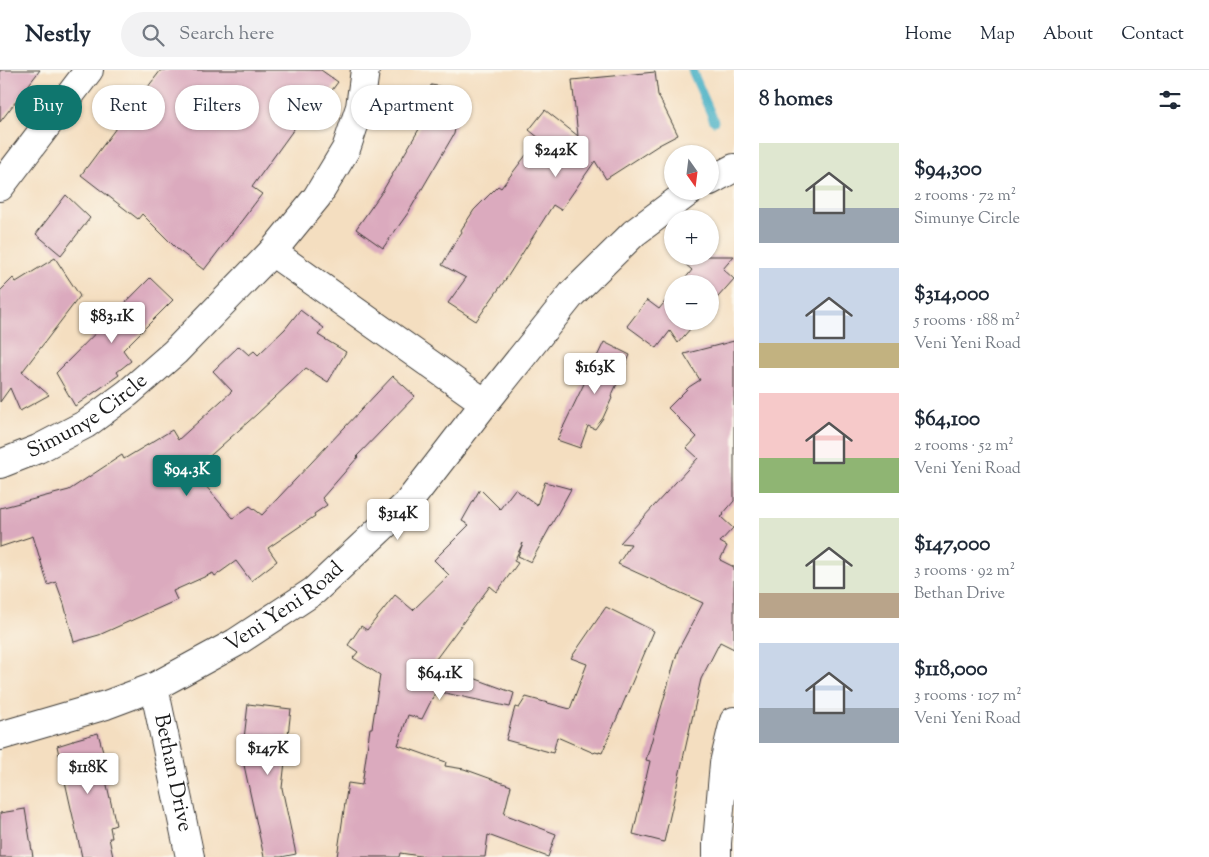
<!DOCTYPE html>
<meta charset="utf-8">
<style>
body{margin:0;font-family:"Sorts Mill Goudy",serif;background:#f2f2f3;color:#1f2937;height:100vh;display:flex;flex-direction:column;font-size:19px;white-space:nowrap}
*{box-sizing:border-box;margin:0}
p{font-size:16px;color:#747a83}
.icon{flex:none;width:28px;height:28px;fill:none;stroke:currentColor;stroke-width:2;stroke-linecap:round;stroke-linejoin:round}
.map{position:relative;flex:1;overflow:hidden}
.drawer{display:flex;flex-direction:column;background:#fff;width:475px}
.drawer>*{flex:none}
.guide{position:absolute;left:15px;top:15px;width:475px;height:45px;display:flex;gap:10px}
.needle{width:32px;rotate:166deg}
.buttons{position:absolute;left:664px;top:75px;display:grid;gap:10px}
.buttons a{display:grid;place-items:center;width:55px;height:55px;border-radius:50%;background:#fff;box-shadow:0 1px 4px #0004;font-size:25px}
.price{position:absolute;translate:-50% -42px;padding:0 11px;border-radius:5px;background:#fff;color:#222;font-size:16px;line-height:32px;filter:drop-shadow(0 1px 2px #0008)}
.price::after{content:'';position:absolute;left:50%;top:30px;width:15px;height:11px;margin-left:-8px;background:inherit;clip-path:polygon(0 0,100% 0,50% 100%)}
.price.selected{background:#0f766e;color:#fff}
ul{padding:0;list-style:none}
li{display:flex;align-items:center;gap:15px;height:125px;padding:0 25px}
li span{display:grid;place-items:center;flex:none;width:140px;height:100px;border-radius:0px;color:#555}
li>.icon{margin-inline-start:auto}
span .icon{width:60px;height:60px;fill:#fffc;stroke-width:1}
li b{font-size:21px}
h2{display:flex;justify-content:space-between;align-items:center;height:60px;padding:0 25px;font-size:21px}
.pill{padding:0 18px;border-radius:22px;background:#fff;box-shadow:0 1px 4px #0004;font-size:18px;line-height:45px}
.pill.selected{background:#0f766e;color:#fff}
header{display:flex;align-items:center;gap:30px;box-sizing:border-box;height:70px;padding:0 25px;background:#fff;border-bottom:1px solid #e0e1e3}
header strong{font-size:24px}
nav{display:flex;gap:28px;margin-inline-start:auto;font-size:18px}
.search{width:350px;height:45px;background:#f2f2f3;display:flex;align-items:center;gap:12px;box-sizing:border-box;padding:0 18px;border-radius:28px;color:#747a83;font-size:19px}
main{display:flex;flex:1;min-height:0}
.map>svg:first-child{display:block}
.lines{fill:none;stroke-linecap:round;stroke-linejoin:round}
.stream{stroke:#47b0c5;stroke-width:9}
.building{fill:#dbaabe}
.minor-casing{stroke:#3c3935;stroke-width:30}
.tertiary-casing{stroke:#3c3935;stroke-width:30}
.minor{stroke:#fff;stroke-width:28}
.tertiary{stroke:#fff;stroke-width:28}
.labels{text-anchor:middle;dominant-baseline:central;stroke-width:4;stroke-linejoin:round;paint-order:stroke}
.street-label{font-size:21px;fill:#1c1c1c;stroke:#fbf7ec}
</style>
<header>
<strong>Nestly</strong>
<div class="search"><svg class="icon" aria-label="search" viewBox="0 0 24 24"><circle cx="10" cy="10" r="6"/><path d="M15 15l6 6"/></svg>Search here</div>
<nav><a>Home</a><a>Map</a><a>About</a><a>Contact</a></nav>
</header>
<main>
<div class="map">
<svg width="734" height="787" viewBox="0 0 734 787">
<rect width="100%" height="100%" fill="#fbf7ec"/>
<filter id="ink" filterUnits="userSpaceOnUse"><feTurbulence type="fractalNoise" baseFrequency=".02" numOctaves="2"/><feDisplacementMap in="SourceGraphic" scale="10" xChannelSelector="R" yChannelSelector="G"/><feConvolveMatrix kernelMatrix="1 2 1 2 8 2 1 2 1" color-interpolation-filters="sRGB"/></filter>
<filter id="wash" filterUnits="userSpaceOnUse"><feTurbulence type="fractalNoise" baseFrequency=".0096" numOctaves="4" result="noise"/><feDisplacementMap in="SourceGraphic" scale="20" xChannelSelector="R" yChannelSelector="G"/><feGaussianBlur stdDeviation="1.12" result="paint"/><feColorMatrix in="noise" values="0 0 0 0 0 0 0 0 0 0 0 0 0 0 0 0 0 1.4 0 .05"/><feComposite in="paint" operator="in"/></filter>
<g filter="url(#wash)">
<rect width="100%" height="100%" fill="#f4dec0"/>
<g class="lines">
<polyline class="stream" points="692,0 714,51"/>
</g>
<g id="blocks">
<g class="building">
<polygon points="0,0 40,0 0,52"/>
<polygon points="161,0 321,0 338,12 313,46 307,41 252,117 262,124 204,200 177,179 142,144 138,149 81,105 119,54"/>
<polygon points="655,2 658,25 678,65 659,75 606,109 595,91 561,140 553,135 508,206 476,251 448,233 466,208 442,195 457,169 462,162 461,160 474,140 498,116 501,118 539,68 529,60 545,40 578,66 572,10"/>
<polygon points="431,15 462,20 454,64 408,143 383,178 356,159 382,122 425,49"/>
<polygon points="66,125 90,148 61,185 36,164"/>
<polygon points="676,186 734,186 723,199 734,209 710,236 710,214 681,214 692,200"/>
<polygon points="55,188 80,226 22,302 49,325 20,341 10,318 0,332 0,221 13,208 16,212"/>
<polygon points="150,208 173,230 123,280 131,291 117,302 119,305 75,336 56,303"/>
<polygon points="672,223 672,251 697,251 678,273 670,261 657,278 627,256 647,230 659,239"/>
<polygon points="300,240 324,258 318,265 346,282 328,312 306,298 257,344 193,401 233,448 250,436 262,445 393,306 415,326 357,386 358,387 322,428 327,435 314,444 315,446 268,478 277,491 251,511 236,491 215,506 213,503 173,521 177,530 99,565 74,572 64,534 56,512 48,515 33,466 0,477 0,438 69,420 122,385 124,389 172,360 178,370 232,321 213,301 239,276 249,285 254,281 258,285 285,259"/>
<polygon points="734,271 734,431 723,444 724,445 721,447 733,458 720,472 727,476 720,490 734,497 734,579 720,572 701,609 673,733 664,772 633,764 650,691 646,690 678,580 703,533 618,494 631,474 620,473 698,388 687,378 697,367 668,338 689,317 700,310 684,284"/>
<polygon points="604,272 630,285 611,327 612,328 603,348 595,359 588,356 580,378 557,370"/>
<polygon points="545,412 571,419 531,492 518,486 523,473 514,491 518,493 497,522 490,516 433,593 514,623 510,637 436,621 422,649 408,645 398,675 446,692 445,696 464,699 511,716 504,744 556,764 548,787 488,765 485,787 427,787 400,783 399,787 337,787 348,713 362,715 370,658 372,658 380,605 353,588 358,582 348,575 361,556 367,560 395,525 413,540 449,505 434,490 469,455 462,451 480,419 500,439 515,419 537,435"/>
<polygon points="606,537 654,561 602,683 599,682 599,683 595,682 594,683 557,667 553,683 506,670 515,637 519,638 526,627 570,639 587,594 571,588"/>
<polygon points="248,634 291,639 282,718 296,784 281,787 264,787 242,686"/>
<polygon points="98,663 106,692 102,693 116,755 110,757 112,768 109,768 113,787 82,787 57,676 73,671 73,670"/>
<polygon points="25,739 33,787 0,787 0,743"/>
</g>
</g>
</g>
<g filter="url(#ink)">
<use href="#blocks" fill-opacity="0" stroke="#3c3935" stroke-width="1"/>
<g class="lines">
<g class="minor-casing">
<g id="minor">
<polyline points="0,117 89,0"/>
<polyline points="272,182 485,333"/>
<path id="s1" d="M0,394l38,-15 48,-25 42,-31 47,-41 97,-100 45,-55 29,-48 14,-42 5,-37"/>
<path id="s2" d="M154,617l36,170"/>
<polyline points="717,787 717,773 724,693 734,651"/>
</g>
</g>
<g class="tertiary-casing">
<g id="tertiary">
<polyline points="710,111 734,98"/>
<path id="s3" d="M0,666l106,-31 48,-18 81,-44 79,-52 93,-87 78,-101 87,-109 62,-61 56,-42"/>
</g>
</g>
<use href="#minor" class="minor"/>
<use href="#tertiary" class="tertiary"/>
</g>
</g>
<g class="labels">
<g class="street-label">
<text stroke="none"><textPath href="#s1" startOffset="100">Simunye Circle</textPath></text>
<text stroke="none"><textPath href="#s3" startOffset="315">Veni Yeni Road</textPath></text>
<text stroke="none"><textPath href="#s2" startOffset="88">Bethan Drive</textPath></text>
</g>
</g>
</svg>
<div class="buttons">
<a><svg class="needle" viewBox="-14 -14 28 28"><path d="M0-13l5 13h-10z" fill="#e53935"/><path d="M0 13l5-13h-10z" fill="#747a83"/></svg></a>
<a>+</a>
<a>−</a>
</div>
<b class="price" style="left:556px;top:108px">$242K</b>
<b class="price" style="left:112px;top:274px">$83.1K</b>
<b class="price" style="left:595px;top:325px">$163K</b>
<b class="price selected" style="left:187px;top:427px">$94.3K</b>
<b class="price" style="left:398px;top:471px">$314K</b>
<b class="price" style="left:440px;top:631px">$64.1K</b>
<b class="price" style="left:268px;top:706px">$147K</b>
<b class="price" style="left:88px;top:725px">$118K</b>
<div class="guide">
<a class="pill selected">Buy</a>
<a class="pill">Rent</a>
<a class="pill">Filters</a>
<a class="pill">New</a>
<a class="pill">Apartment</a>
</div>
</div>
<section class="drawer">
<h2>8 homes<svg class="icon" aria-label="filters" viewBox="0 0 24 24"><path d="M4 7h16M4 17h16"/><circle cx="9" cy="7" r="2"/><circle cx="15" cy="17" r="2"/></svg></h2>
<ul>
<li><span style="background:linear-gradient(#dfe7d0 65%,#9aa5b1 0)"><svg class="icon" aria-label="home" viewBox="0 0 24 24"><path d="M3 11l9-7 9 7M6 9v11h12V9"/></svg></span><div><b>$94,300</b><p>2 rooms · 72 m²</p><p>Simunye Circle</p></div></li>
<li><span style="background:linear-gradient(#c9d6e8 75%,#c2b280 0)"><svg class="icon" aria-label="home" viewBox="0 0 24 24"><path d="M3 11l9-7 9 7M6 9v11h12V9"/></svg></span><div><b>$314,000</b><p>5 rooms · 188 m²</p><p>Veni Yeni Road</p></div></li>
<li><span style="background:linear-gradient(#f6c9c9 65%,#8fb573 0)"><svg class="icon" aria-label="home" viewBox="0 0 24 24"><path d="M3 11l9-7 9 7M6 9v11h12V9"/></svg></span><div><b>$64,100</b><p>2 rooms · 52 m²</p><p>Veni Yeni Road</p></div></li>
<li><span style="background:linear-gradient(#dfe7d0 75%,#b9a48a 0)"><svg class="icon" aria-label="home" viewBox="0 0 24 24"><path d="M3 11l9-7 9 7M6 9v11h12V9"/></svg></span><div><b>$147,000</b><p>3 rooms · 92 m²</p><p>Bethan Drive</p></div></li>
<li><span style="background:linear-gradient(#c9d6e8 65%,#9aa5b1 0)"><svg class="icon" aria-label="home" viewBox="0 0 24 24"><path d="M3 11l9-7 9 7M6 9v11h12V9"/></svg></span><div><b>$118,000</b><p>3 rooms · 107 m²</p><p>Veni Yeni Road</p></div></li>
</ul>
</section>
</main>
